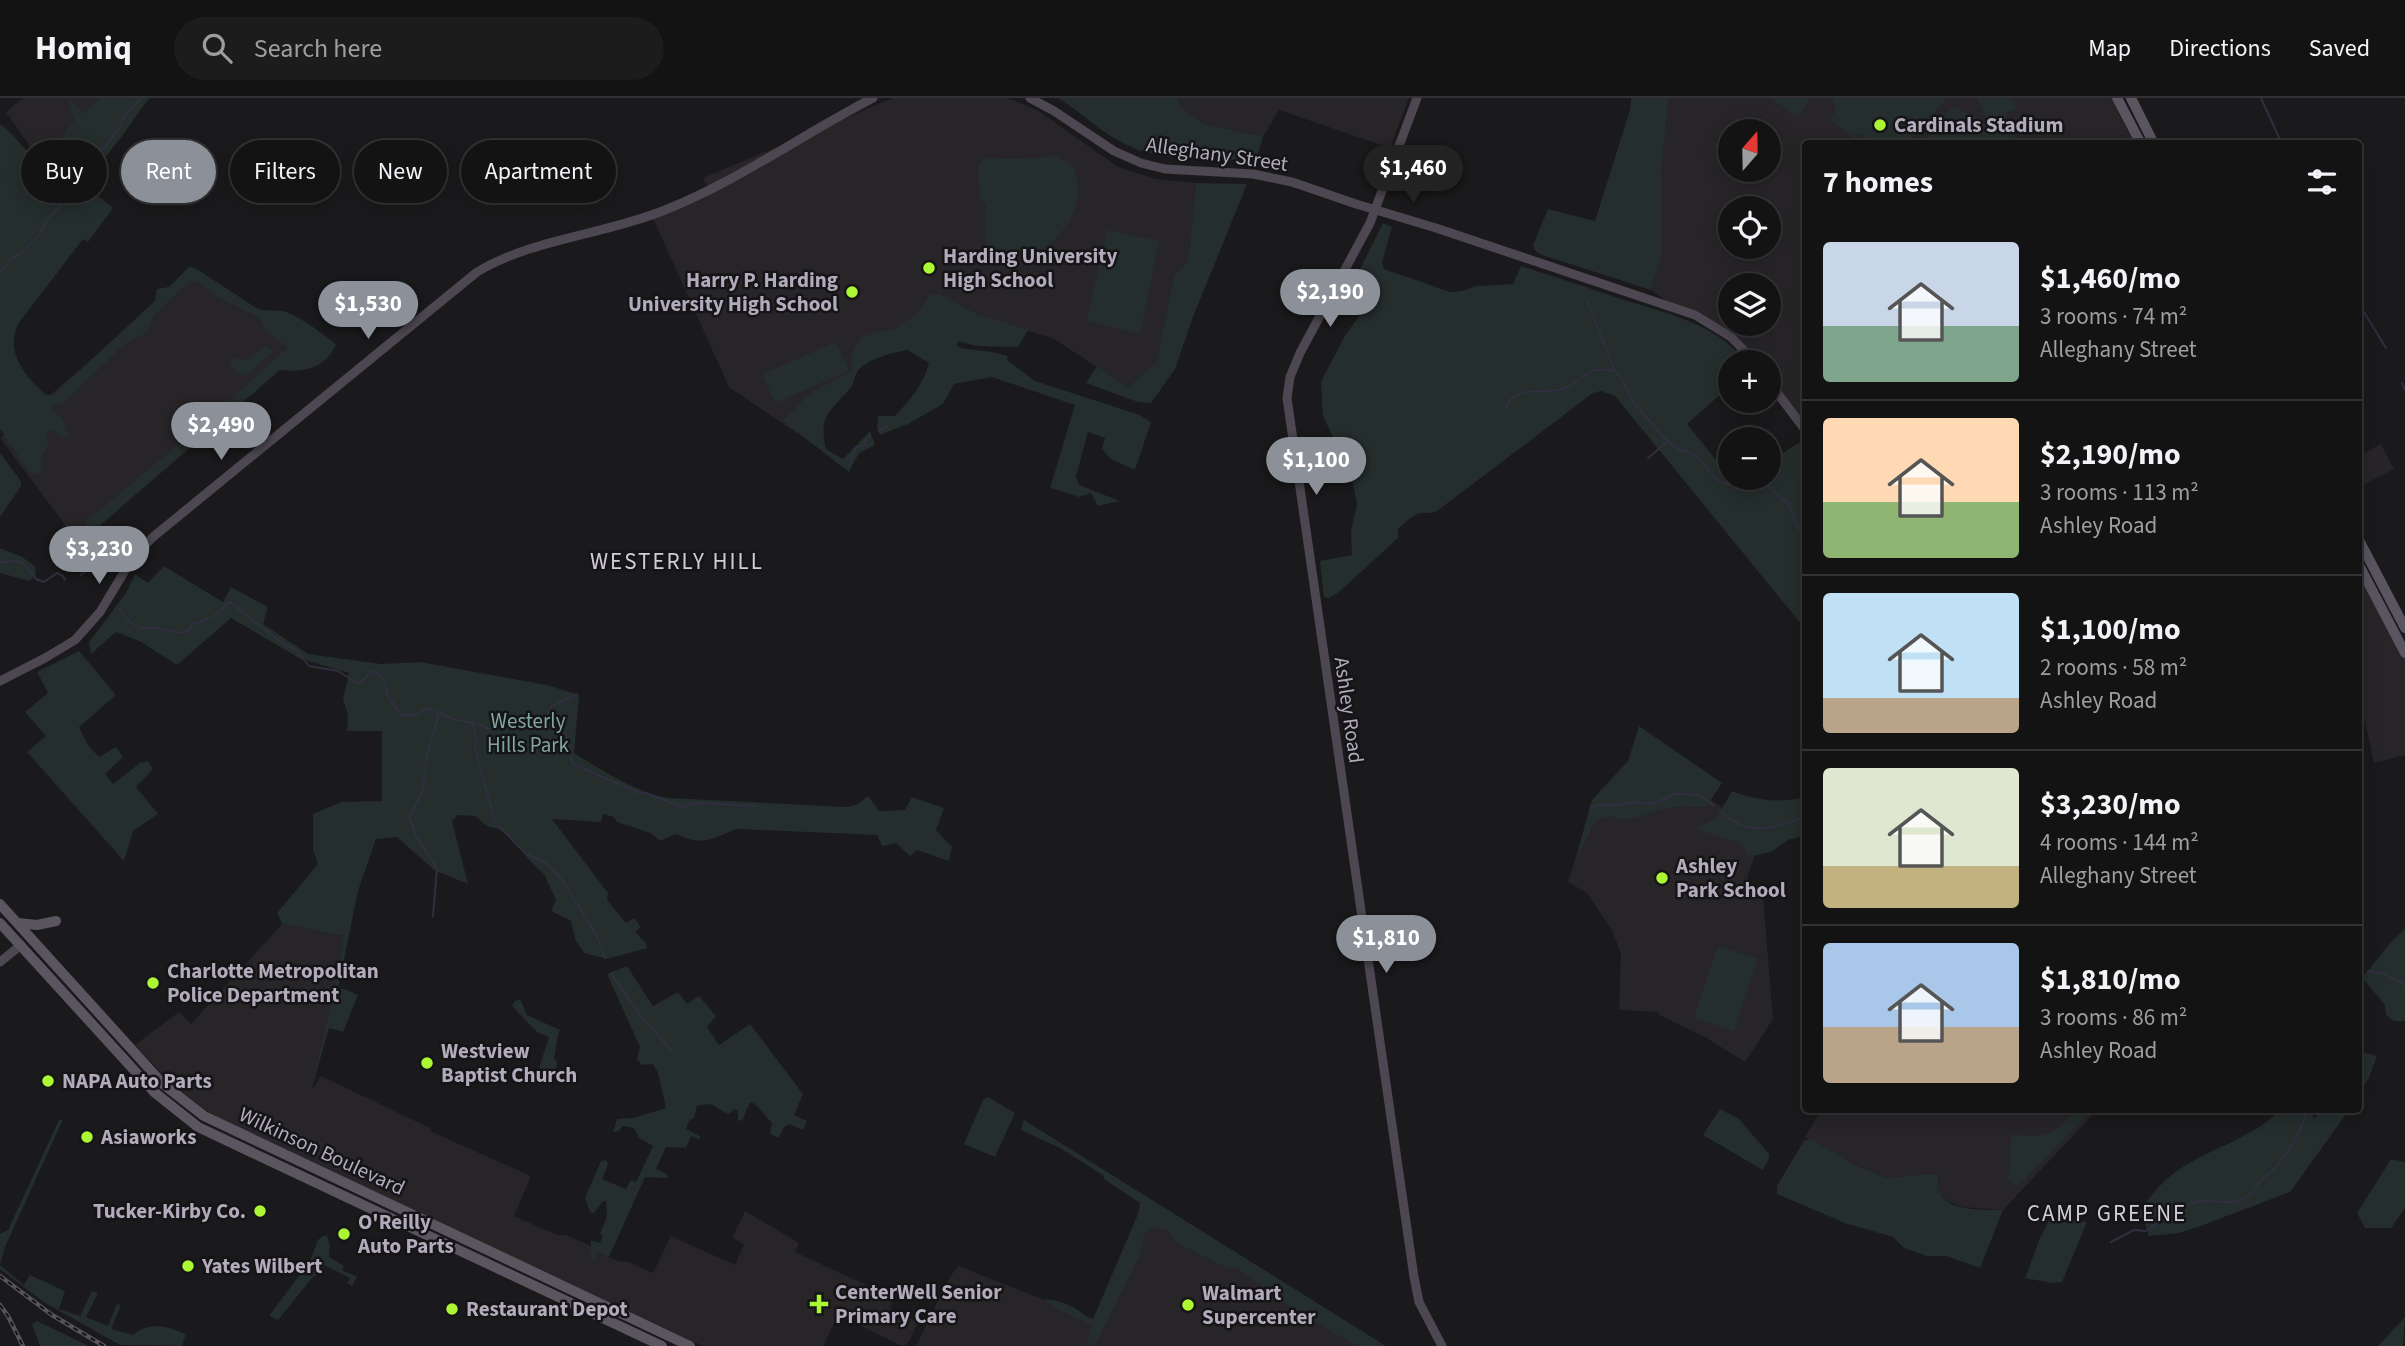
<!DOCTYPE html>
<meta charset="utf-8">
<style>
body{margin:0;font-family:"Source Sans 3",sans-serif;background:#1d1c1d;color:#f1f3f6;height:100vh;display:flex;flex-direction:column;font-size:26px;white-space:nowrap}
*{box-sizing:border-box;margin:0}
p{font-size:23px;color:#9d9ea0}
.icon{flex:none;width:38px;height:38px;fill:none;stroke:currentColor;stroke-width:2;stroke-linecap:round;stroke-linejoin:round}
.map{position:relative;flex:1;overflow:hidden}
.panel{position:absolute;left:1802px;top:42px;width:560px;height:973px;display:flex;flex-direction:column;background:#141314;border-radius:7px;box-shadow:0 4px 18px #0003,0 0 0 2px #333234}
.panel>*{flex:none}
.hud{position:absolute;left:21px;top:42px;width:665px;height:63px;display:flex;gap:14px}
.needle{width:46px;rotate:20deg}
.controls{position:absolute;left:1718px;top:21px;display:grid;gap:14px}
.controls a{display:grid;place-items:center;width:63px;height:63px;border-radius:50%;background:#141314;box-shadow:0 4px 18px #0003,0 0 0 2px #333234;font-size:35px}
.price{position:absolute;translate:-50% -60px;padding:0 16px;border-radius:24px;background:#8c9099;color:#fff;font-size:23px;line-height:46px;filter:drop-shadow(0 2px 4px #0008)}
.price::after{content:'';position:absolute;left:50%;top:42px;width:21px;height:16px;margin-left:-10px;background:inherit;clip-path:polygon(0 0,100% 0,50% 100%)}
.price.current{background:#222;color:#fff}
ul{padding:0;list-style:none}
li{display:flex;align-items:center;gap:21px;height:175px;padding:0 21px}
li+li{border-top:2px solid #333234}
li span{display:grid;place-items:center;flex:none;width:196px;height:140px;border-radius:7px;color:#555}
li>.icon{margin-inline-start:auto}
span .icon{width:84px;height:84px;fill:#fffc;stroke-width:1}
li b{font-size:30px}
h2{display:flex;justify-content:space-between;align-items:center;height:84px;padding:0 21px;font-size:30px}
.chip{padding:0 24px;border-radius:32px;background:#141314;box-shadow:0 4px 18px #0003,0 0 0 2px #333234;font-size:24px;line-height:63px}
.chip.current{background:#8c9099;color:#fff}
header{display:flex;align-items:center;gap:42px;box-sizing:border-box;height:98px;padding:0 35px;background:#141314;border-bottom:2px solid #333234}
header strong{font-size:33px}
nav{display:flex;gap:38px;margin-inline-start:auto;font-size:24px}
.search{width:490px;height:63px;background:#1d1c1d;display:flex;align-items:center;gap:18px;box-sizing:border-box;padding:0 24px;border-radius:38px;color:#9d9ea0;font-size:26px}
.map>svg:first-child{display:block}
.built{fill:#272528;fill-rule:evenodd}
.green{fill:#242e2c}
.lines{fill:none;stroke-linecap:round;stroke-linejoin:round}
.stream{stroke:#312e40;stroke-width:2}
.secondary{stroke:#4c4750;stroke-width:9}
.primary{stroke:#5a555f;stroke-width:10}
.rail-casing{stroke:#57525b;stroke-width:4.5}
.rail{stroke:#151416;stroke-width:2;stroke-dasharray:5;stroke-linecap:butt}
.poi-dot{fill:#abf734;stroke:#151416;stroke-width:2.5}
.labels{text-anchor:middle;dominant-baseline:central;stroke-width:5;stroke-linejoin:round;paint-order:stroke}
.poi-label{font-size:21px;font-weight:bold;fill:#b2abbb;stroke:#151416;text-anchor:start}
.street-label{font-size:21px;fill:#b2abbb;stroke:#151416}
.park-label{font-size:21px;fill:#81a69f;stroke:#151416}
.neighbourhood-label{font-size:23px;letter-spacing:2px;fill:#d1ccd7;stroke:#151416}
</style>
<header>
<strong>Homiq</strong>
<div class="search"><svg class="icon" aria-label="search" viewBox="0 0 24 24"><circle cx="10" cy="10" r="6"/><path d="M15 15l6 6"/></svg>Search here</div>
<nav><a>Map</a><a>Directions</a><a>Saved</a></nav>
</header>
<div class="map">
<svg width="2405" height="1248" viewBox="0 0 2405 1248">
<rect width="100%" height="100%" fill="#1a191b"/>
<g class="built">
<polygon points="23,0 118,0 42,65 6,14"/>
<polygon points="893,0 1008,0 1039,13 1118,69 1156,81 1196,85 1188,164 1174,177 1156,265 1128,289 1054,241 944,206 889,239 798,336 729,289 652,118 709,92 703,80"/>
<polygon points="1179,0 1409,0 1390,50 1279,12 1263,39 1203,25 1180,9"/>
<path d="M1669,0h442l23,45 -328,1v286l-37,-50v-18h-13l-17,-19 -62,-35 -26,-18 10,-33v-84zM1731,33h38v39h-38zM1731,110h38v39h-38zM1731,187h38v39h-38z"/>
<polygon points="197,171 310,245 72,446 63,424 0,340"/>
<polygon points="2381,346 2394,371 2359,389 2359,358"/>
<polygon points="2359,470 2405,558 2405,657 2374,665 2363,614 2359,615"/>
<polygon points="1663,670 1763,737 1747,779 1763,799 1773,921 1745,964 1705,939 1659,917 1659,914 1619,912 1621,856 1613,834 1587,795 1568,784 1594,704"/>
<polygon points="282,826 343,838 338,873 312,991 321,978 430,1030 432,1034 531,1078 514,1118 557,1137 566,1137 591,1148 590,1162 593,1164 598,1155 621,1164 626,1163 653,1175 671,1138 735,1167 744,1146 732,1140 745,1113 799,1145 795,1154 894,1200 890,1210 918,1224 910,1242 906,1247 900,1247 838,1217 823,1248 703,1248 237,1031 205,1012 170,984 135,947 179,914 191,926"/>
<polygon points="1821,1012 2097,1012 2003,1112 1962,1109 1947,1103 1939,1094 1938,1075 1886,1080 1854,1066 1805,1039"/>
<polygon points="1158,1106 1384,1248 916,1248 948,1182 958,1168 1101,1224"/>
</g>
<g class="green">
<path d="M100,0h50c-9,10 -15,20 -23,31 -13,19 -29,35 -40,55l1,4 25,20 -25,34 -5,-3 -65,85c-13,29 7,52 28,71h7l102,-94 2,-12 12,-2 20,-20 6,1 61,40c10,4 18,1 27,3 14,3 41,24 53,33 -9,24 -33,29 -56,26l-190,164 -7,-4 4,-9 130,-109 71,-65 -23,-16 -5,-12 -4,-3 -41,-20 -15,-14 -11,-1 -34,33 -9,19 -19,9 -65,62h-9l-2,4 2,4 9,6 7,17 -3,3c-6,-1 -10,-7 -16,-8l-3,2 1,14 -7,10 1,17 -7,1 -7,-4 -28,-41v-305c16,10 26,33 44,37 15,-12 16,-28 31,-40l-7,-18 1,-4 15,15z"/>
<path d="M1058,0h121l1,9 23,16 60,14 -7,23c-43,-1 -96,4 -135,-18 -23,-12 -41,-31 -63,-44z"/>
<polygon points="1631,0 1669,0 1661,75 1661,159 1651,192 1542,157 1535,153 1533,147 1548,111 1595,123 1630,12"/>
<polygon points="1771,0 1810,0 1798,19"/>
<polygon points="1832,0 1947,0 1907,45 1872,46 1861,35 1855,42 1830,20 1836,13"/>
<polygon points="1977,0 2012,0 2016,11 2005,15 2016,45 1921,45 1953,9 1975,18 1992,32"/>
<path d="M1056,58l18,10c1,8 4,15 4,23 2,27 -23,55 -46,67l-39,-2 -7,-9v-40l-6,-6 -2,-33 6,-8 33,1z"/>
<polygon points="1196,85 1247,86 1193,219 1175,271 1151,305 1138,304 1086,285 1097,268 1128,289 1156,265 1174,177 1188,164"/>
<path d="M1383,125l9,4 -10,36 2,6 66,23 12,-1 14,-5 37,-2 8,-18c33,10 65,21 97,32 44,14 99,25 128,64h-15v23l-44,39 42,52 8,6 12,-4h20v-16l37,-24v192l-191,-234 -14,-5 -8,2 -156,118c-7,3 -13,1 -19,3 -7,2 -14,10 -20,15v9l-59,54 -10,6 -5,-1 -4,-36 32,-6 -1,-24 6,-27 -5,-26 -29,-62 -2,-34 23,-45 20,-28 1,-9 -10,-14 -1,-5z"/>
<polygon points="1107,132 1159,143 1140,236 1087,223"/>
<path d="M929,197h12l36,19 51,16 -10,17 -42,-1 -17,-5 -2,4 3,3 32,4 16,4 -1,4 28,21 105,34 11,7 -16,48 -24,-11 -9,-10 3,-11 -17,-6 -12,44 3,9 41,16 -22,5 -7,-13 -12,4 -29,-9 25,-83 -83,-28 -38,7 -11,20 -35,20 -28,11 -3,-7 1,-12h17c15,-16 28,-31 34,-53l-22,-13c-15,3 -41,9 -50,22 -3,5 -3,11 -6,15 -21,26 -33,27 -25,62l17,10 27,-28 5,14 -16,8 -10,19 -66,-51 26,-27 43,-23 -1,-15 10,-19 21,-6h10l26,-18z"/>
<polygon points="836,244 849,273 775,305 762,276"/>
<polygon points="266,248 273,253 246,278 240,277 229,264 234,260 248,262"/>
<polygon points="0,355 21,383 21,388 0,419"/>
<polygon points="0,450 22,459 35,468 36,476 29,483 0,475"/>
<path d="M164,468l59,36 8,-15 37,20 -5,17 45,30 73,10 39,-2 127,23 32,10 -5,58c28,17 63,40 95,45l178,9 11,-3 10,-8 11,15 26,-1 7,-13 32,11 -8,22 16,17 -3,14 -32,-11 -7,6 -14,-13 -14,3 -5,-11 -141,-6c-26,11 -34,17 -61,5l-14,7 -11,-8 -33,-11 -3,-5 -11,-3 -2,8 -49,-3 56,74 -1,7 19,23 8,-5 7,9 -6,5 11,11 1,5 -40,11 -23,-6 -9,-14 -4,-18 -20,-10 5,-11 -12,-26 -16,-15 -12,-17 -18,-13 -11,-3 -12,-10 -17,-1 -6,6 16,63 -34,-14 -37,-33 -21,2 -18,52 -20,98h7l13,6 -15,37 -14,-4 -18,63 27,-120 5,-35 -61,-12 -5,-11 41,-49 -5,-14v-36l29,-12 40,-1v-70h-35l1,-16 -5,-16 6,-26 -50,-15 -68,-40 -54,47 -36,-23 -25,-10 -25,22 -2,-12 37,-49 9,-19 13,9z"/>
<polygon points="79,553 116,597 79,629 88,647 99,659 116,649 123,659 105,676 113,686 140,665 148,663 153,671 136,689 158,716 133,733 124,763 27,654 46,638 25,614 48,595 37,574"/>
<path d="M1639,628l83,57 -15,23c-10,3 -21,-1 -33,1 -20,2 -45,19 -63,9l-16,5 -21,43 18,-64 36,-39z"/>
<path d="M1732,693c25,10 47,12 74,6v38l-18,5 -17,12 -23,5 -6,-14 -44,-13v-3l18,-9z"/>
<polygon points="2405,831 2405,923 2394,923 2386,917 2385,907 2362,880 2391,844"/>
<polygon points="1718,848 1758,861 1734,933 1694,920"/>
<path d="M627,868l26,40 25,-14 9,12 12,-8 17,20 -9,11 12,18 31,-21 53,70 -9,21 13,6 -4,9 -14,-6 -5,3 -5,11 -9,-4 2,-11 -17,-19 -5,-2 -8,19 -4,-1v-9l-4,-2 -5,5c-16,-6 -13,-13 -32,-8l-3,12 -5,3 -3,8 15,8 -2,2 -8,-3 -5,12 -20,-1 -10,22 12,6 -1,3 -22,-1 -36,80 -11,-4 -4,9 -4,-2 1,-20 9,3 3,-8 -3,-1 7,-18 -1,-15h-3l-9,12 -4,-1 -5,-14 16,-37 5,-1 2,4 -6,15 24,10 5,-9 5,2 17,-36 -14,-8 -5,-10 -11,-2 -4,5 -6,1 4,-13 16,-1 33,-10 -8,-35 -5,-9 -11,1 -5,-6 3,-12 -33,-73z"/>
<path d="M520,901l7,16 33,15c-4,9 -3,18 -6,28l3,5 -2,11 -16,-6 10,-31 -12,-5 -25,-26 3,-5z"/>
<polygon points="2359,953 2377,958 2369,980 2359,996"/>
<polygon points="988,999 1015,1015 995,1059 964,1046 983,1002"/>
<polygon points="1720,1011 1739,1021 1769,1056 1769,1061 1763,1072 1703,1037"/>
<path d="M2078,1012h13l-69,73 -8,3 -7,-11c8,-14 -1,-27 6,-41 31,7 44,-3 65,-24z"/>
<path d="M2280,1012h30l4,9 7,-9h28l-59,82 -92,35 -19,6 -30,3 -5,-15 -7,-6c11,-15 21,-30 36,-41 32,-25 78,-34 107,-64z"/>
<path d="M63,1021l-58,128 -5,18 24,20 6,-10 35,16 -6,18 21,7 12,-25 6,2 -12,24 22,9 9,-22 4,1 -10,24 22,6c16,-14 35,-9 53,-1l-4,12 -62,-1 -75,-42 -45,-34v-35l8,-4 51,-110z"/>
<path d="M1024,1022l362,226h-30l-73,-44 -47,-35 -9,1 -52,-26 -8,-12 -12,-3 -11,7 -4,21 -44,88 -10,3 6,-21 -37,-17 -10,-8c13,-2 38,10 45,21l3,-2 45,-105 2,-11 -36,-24v-3l-44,-28 -39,-18z"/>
<path d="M1810,1041l44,25 32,14 52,-5c0,5 0,12 1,17 7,23 46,19 64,20l-23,58 -34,-12h-19l-23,-8 -11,-11 -48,-14 -68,-29v-8l27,-45z"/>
<polygon points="2391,1061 2405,1064 2405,1110 2391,1130 2365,1130 2357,1115"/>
<polygon points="2051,1119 2087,1124 2062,1184 2051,1185 2025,1180 2040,1140"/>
<polygon points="323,1138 327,1138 330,1147 329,1159 344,1168 342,1172 357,1179 352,1188 347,1185 350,1180 324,1167 323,1172 312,1180 278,1222 269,1218 310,1163 318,1142"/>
<polygon points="2405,1219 2403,1248 2378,1248"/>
<polygon points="37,1223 89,1248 40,1248 32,1226"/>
</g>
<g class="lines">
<g class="stream">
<polyline points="2261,0 2282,46"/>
<polyline points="0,175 12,160 19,157 40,136 46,123 67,100 69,91 82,81 93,63 119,31 124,18 141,0"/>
<path d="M1587,202l28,71 9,12 10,20 34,39 9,7 11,3 12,7 17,22 30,9 17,-4 8,2 9,11 7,3c3,9 13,34 18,38"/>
<polyline points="2359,206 2386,250"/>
<polyline points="2402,285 2405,292"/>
<path d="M1506,311c2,-6 3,-10 9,-13 13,-8 29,-3 44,-6 25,-6 23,-26 55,-19"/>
<polyline points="879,332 887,328"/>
<polyline points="1648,360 1667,344"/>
<polyline points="849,367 856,349 864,348 866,341 870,337"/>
<path d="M0,465c21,-5 25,0 36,16l8,3 13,-9 6,3 2,4"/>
<polyline points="80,478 95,463 101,463 109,474"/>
<path d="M119,510l11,14 10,6h17l23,5 9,-2 3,-7c14,-4 26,-7 35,-21h4l51,40 15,8 12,15 29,5 19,12 5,-2 10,-10c13,4 12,13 16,24 3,7 9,14 14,20h13l14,-7 24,11 26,5 10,5 12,-7 42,-1 23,13c3,10 3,23 7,30l64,28 11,2 34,13 15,-4 60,3"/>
<polyline points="544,622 552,608 577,596"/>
<polyline points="472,625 476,637 475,650 495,724 525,755 547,766 563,783 597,838 605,860"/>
<polyline points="1590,710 1597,707 1619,707 1631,704 1652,706 1675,696 1700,697 1714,708"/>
<path d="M1720,713c30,27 51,17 86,6"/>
<polyline points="433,818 437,770 416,738 409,718 422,696 427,657 439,615"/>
<polyline points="2368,873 2381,875 2405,886"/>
<polyline points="611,875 640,917 673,954"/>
<path d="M2111,1144l23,-12 12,1c20,-13 31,-27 57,-30 13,-1 27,4 39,-1 10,-4 11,-11 18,-19 2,-3 6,-4 9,-7 17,-16 33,-42 38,-64"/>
</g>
<g class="secondary">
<polyline points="1030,0 1054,13 1114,53 1141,65 1165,71 1253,76 1292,84 1356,106 1436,130 1695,217 1731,239 1755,264"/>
<polyline points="1417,0 1370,125 1300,255 1290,279 1287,300 1414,1179 1419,1204 1442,1248"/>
<polyline points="1769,284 1806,333"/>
<path d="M0,583l45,-23 30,-18 25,-28 32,-53 21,-22 324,-265c57,-34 127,-37 188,-62 73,-29 138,-76 208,-112"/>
<polyline points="0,864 21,847"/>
</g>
<g class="primary">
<polyline points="2117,0 2141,46"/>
<polyline points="2131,0 2154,46"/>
<polyline points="2359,442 2405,530"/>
<polyline points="2359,467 2405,555"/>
<polyline points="0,806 163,986 204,1018 690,1248"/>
<polyline points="0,825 154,994 198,1029 662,1248"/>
<polyline points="18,825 37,827 56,823"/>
</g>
<g class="rail-casing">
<g id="rail">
<polyline points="0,1178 52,1217 104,1248"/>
<polyline points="0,1207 8,1218 23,1248"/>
</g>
</g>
<use href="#rail" class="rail"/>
</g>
<g class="poi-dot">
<circle cx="1880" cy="27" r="7"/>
<circle cx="929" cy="170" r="7"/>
<circle cx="852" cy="194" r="7"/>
<circle cx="1662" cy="780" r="7"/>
<circle cx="153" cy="885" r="7"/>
<circle cx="427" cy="965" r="7"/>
<circle cx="48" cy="983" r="7"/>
<circle cx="87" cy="1039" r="7"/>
<circle cx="260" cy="1113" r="7"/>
<circle cx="344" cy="1136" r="7"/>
<circle cx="188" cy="1168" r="7"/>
<path d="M815.5 1195.5h7v7h7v7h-7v7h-7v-7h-7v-7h7z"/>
<circle cx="1188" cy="1207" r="7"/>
<circle cx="452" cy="1211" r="7"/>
</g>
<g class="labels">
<g class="poi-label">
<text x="1894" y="27">Cardinals Stadium</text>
<text x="943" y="158">Harding University<tspan x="943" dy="24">High School</tspan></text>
<text x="838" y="182" text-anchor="end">Harry P. Harding<tspan x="838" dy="24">University High School</tspan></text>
<text x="1676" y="768">Ashley<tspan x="1676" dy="24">Park School</tspan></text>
<text x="167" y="873">Charlotte Metropolitan<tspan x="167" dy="24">Police Department</tspan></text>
<text x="441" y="953">Westview<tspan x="441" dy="24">Baptist Church</tspan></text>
<text x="62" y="983">NAPA Auto Parts</text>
<text x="101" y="1039">Asiaworks</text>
<text x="246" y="1113" text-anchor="end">Tucker-Kirby Co.</text>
<text x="358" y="1124">O'Reilly<tspan x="358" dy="24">Auto Parts</tspan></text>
<text x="202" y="1168">Yates Wilbert</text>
<text x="835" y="1194">CenterWell Senior<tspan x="835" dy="24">Primary Care</tspan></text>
<text x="1202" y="1195">Walmart<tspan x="1202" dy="24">Supercenter</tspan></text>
<text x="466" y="1211">Restaurant Depot</text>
</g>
<g class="street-label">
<text transform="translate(1217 56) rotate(8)">Alleghany Street</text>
<text transform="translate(1349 612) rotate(82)">Ashley Road</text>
<text transform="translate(322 1053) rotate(25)">Wilkinson Boulevard</text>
</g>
<g class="park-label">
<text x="528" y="623">Westerly<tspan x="528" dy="24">Hills Park</tspan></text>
</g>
<g class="neighbourhood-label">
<text x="677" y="463">WESTERLY HILL</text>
<text x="2107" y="1115">CAMP GREENE</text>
</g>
</g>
</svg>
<div class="controls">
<a><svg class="needle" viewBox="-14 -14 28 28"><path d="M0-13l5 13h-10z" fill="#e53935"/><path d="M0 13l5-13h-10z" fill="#9d9ea0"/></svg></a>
<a><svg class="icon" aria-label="locate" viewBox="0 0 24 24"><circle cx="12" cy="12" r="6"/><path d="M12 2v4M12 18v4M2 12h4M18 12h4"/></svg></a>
<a><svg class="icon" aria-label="layers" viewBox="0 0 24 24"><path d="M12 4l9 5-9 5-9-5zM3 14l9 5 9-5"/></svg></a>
<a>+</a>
<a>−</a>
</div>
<b class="price current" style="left:1413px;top:107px">$1,460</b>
<b class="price" style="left:1330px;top:231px">$2,190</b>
<b class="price" style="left:368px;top:243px">$1,530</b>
<b class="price" style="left:221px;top:364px">$2,490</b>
<b class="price" style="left:1316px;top:399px">$1,100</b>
<b class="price" style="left:99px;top:488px">$3,230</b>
<b class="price" style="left:1386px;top:877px">$1,810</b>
<div class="hud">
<a class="chip">Buy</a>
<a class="chip current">Rent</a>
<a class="chip">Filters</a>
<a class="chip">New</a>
<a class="chip">Apartment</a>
</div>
<section class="panel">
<h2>7 homes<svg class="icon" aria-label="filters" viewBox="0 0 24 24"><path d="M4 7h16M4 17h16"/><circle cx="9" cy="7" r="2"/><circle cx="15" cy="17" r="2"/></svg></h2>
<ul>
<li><span style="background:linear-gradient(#c9d6e8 60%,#7fa58c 0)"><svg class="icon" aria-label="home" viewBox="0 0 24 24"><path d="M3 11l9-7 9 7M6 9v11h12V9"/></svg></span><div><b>$1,460/mo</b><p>3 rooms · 74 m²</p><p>Alleghany Street</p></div></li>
<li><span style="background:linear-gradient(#ffd9b3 60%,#8fb573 0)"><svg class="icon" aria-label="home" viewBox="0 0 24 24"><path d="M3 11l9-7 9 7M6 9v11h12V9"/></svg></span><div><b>$2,190/mo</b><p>3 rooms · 113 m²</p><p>Ashley Road</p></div></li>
<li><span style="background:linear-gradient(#bfe0f5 75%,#b9a48a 0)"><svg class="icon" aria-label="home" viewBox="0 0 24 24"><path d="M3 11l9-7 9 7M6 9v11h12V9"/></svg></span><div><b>$1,100/mo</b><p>2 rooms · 58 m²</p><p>Ashley Road</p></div></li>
<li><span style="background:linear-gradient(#dfe7d0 70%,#c2b280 0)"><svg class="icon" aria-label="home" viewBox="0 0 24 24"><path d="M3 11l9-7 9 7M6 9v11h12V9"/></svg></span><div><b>$3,230/mo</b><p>4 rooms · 144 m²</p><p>Alleghany Street</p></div></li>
<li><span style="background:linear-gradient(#a9c7e8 60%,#b9a48a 0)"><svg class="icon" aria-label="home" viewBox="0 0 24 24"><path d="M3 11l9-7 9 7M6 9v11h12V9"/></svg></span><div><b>$1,810/mo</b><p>3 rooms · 86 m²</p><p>Ashley Road</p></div></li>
</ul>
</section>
</div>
